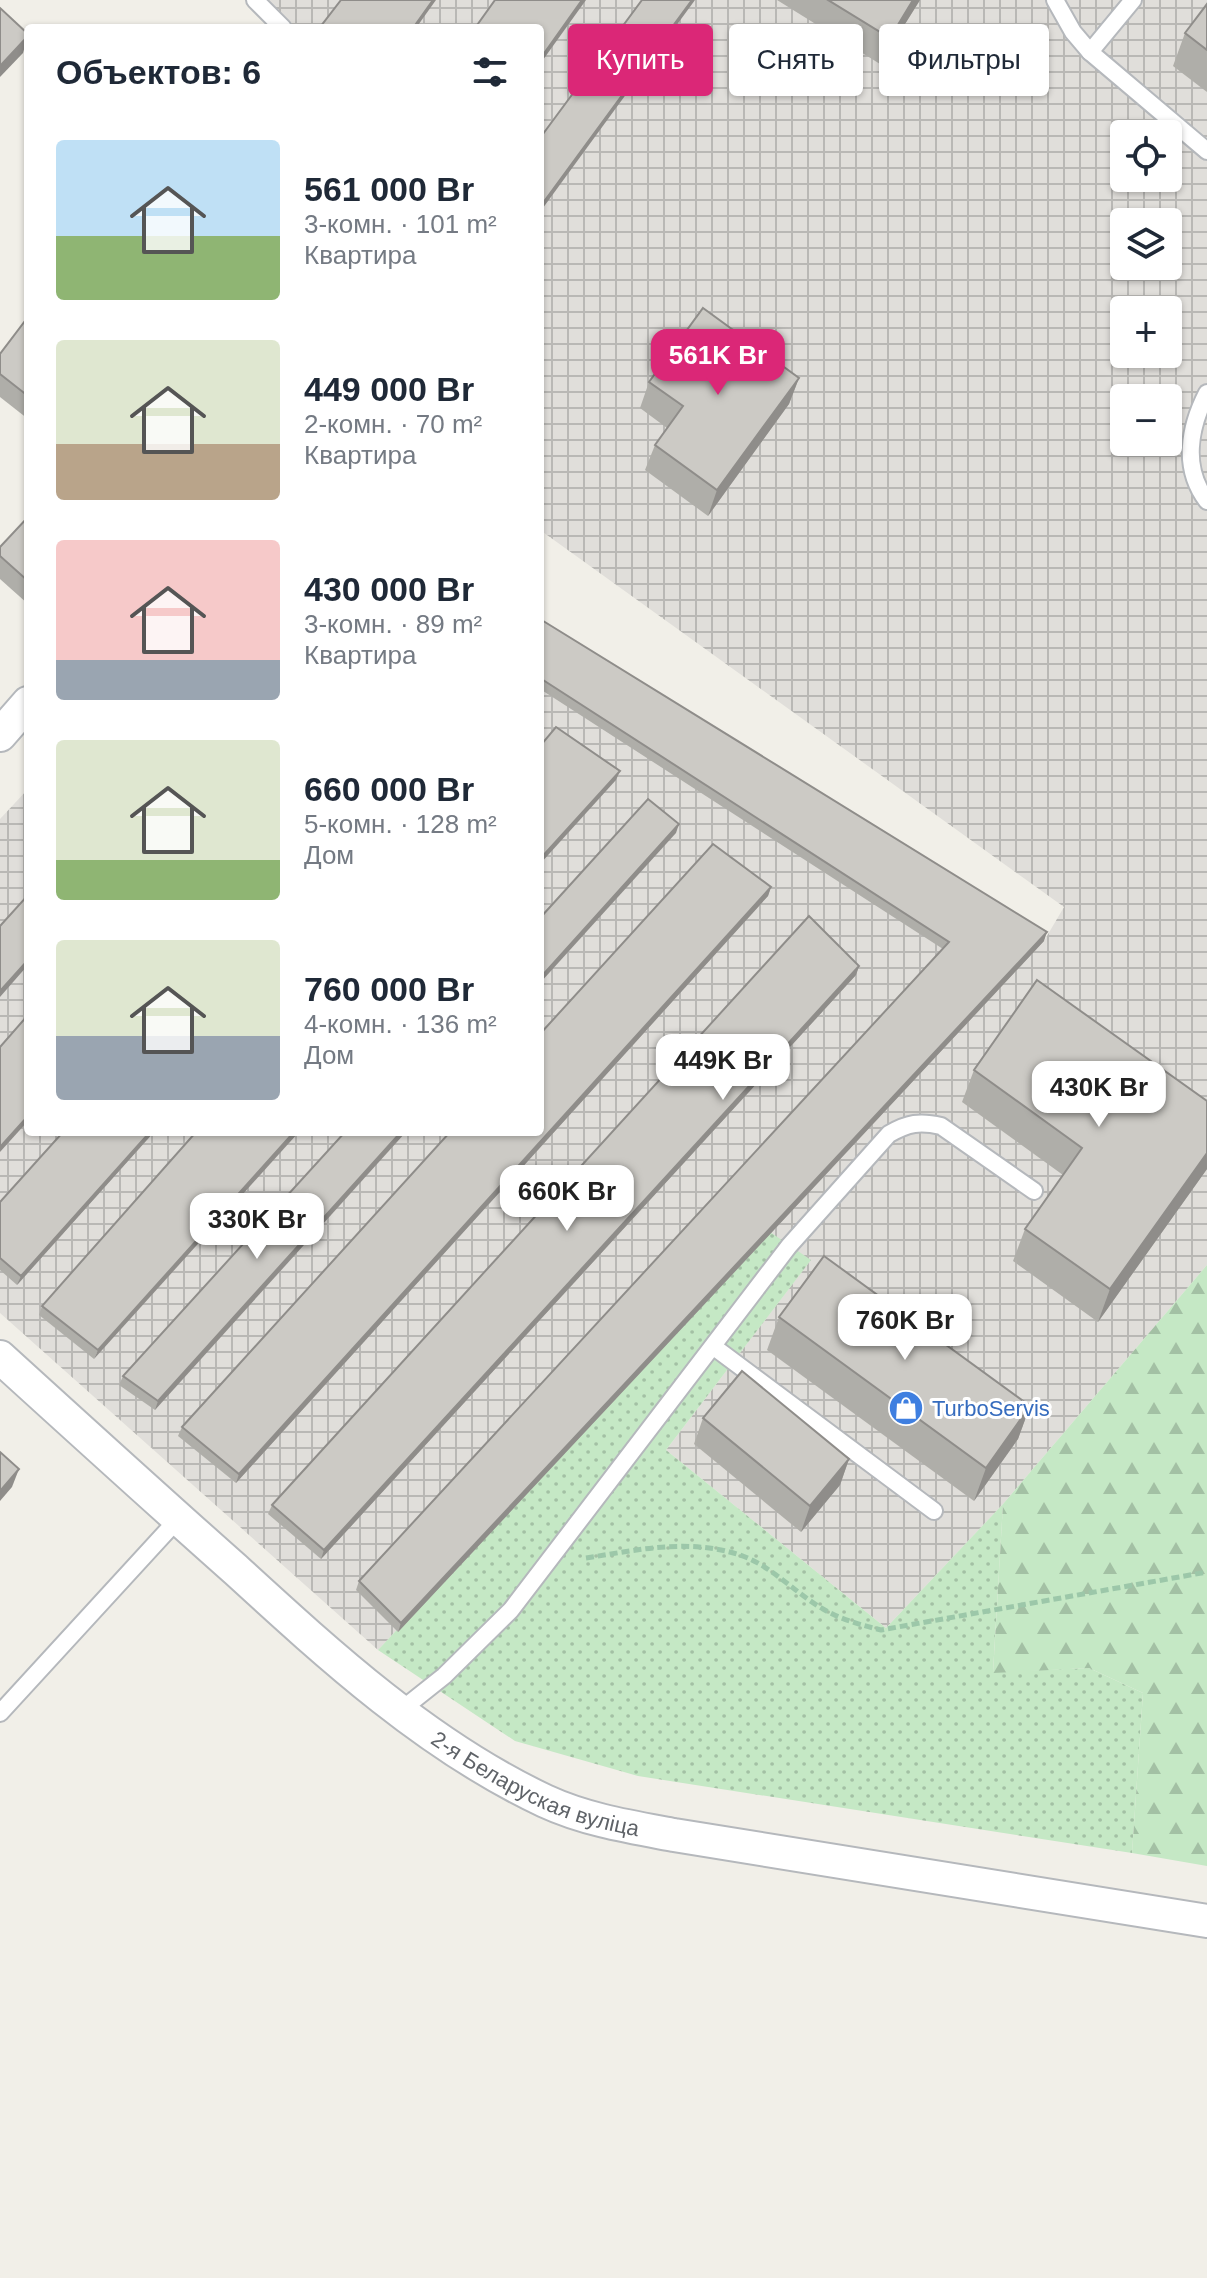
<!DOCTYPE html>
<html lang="ru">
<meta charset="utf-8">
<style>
body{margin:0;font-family:Helvetica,sans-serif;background:#f2f2f3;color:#1f2937;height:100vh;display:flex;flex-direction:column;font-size:30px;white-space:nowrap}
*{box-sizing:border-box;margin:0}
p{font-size:26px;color:#747a83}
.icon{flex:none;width:44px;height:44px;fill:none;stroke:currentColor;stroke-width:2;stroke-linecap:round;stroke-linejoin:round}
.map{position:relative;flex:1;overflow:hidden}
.drawer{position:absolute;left:24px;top:24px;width:520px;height:1112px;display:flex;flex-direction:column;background:#fff;border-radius:8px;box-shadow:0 2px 6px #0004}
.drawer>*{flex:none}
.guide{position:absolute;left:568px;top:24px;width:518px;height:72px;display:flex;gap:16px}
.buttons{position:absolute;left:1110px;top:120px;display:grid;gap:16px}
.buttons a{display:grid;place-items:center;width:72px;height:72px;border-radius:8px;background:#fff;box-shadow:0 2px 6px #0004;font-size:40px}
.price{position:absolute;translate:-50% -68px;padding:0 18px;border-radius:16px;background:#fff;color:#222;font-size:26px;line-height:52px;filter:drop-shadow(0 2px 4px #0008)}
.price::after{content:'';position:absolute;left:50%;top:48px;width:24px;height:18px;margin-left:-12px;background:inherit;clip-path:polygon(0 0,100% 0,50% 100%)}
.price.active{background:#db2777;color:#fff}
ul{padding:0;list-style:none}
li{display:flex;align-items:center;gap:24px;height:200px;padding:0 32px}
li span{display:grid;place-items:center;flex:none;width:224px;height:160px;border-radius:8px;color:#555}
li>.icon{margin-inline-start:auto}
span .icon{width:96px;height:96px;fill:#fffc;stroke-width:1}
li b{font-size:34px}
h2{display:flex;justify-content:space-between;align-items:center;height:96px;padding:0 32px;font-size:34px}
.tag{padding:0 28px;border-radius:8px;background:#fff;box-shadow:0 2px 6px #0004;font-size:28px;line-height:72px}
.tag.active{background:#db2777;color:#fff}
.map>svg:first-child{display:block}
.industrial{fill:url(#industrial-grid);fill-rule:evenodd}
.grass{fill:url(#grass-dots)}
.forest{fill:url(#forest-firs)}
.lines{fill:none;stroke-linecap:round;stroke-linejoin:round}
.lane-casing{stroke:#b5b8bc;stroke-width:20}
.street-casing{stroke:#b5b8bc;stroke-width:36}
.path{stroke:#9cc7a9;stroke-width:5;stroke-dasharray:8 4;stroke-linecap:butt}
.lane{stroke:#fff;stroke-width:16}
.street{stroke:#fff;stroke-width:32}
.wall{fill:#afaea9}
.shaded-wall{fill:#8f8d8a}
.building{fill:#cccac5;stroke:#8f8d8a;stroke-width:2}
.labels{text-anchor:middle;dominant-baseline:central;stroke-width:6;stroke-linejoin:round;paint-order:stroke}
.shop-label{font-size:22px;fill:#366cbe;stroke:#fff;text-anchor:start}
.street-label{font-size:22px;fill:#5f6368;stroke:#fff}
</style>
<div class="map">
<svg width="1207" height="2278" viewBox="0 0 1207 2278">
<defs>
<pattern id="industrial-grid" width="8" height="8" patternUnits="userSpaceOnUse" patternTransform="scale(2)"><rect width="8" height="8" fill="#e0deda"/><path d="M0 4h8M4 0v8" fill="none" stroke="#b9b8b5"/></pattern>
<pattern id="grass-dots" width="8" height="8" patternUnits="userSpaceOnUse" patternTransform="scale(2)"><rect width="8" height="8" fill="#c5e8c5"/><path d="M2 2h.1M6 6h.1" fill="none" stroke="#a3c0a4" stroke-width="1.8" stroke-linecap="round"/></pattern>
<pattern id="forest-firs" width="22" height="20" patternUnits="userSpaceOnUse" patternTransform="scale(2)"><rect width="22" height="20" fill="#c5e8c5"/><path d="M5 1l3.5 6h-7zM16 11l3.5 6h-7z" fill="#a3c0a4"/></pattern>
</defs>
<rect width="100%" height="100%" fill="#f1efe8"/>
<path class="industrial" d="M255,0h952v1265l-204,239 -117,124 -220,-178 144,-189 -40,-28 -392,417 -378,-337v-494l28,-30v343h512v-501l504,310 20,-34 -524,-377v-502h-257zM1124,134h44v44h-44zM1124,222h44v44h-44zM1124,310h44v44h-44zM1124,398h44v44h-44z"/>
<polygon class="grass" points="770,1232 811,1260 666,1450 886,1628 1003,1504 993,1672 1089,1668 1143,1693 1132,1853 638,1776 515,1741 378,1650"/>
<polygon class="forest" points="1207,1265 1207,1866 1132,1853 1143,1693 1089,1668 993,1673 1003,1504"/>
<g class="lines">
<g class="lane-casing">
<g id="lane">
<polyline points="255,0 283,28"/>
<polyline points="1055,0 1073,32 1090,52 1133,0"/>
<polyline points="1090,52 1207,151"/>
<path d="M1207,393c-18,35 -25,75 0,108"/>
<polyline points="714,1347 934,1511"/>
<path d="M400,1711l44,-35 67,-66 278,-364 100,-112c19,-11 31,-13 52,-8l93,65"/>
<polyline points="0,1713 178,1519"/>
</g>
</g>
<g class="street-casing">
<g id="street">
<polyline points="0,735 28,703"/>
<path id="s1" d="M0,1357c78,71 156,142 235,212 95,87 193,177 310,232 41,19 86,26 129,34l533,86"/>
</g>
</g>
<path class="path" d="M586,1558c51,-8 103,-20 154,-3 32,11 55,38 83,54 19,11 38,16 58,21l326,-58"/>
<use href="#lane" class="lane"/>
<use href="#street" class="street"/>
</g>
<g class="wall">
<polygon points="777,0 920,0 880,64"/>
<polygon points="1207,4 1207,92 1173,66 1185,33"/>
<polygon points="28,317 28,419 0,397 0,354"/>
<polygon points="799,378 789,404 708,516 645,470 655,445 667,428 640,408 649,382"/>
<polygon points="28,517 28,604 0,579 0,547"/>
<polygon points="540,619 1044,941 398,1632 356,1590 359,1581 943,949 540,689"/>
<polygon points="771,887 768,896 236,1483 178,1436 182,1427"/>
<polygon points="859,966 856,975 321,1559 268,1514 272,1505"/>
<polygon points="974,1070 1207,1101 1207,1169 1098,1322 1013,1261 1025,1229 1063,1175 962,1102"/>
<polygon points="63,1132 154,1132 17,1285 0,1270 0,1202"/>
<polygon points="196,1132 94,1359 39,1315 42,1306"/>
<polygon points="345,1132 155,1410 119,1385 123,1376"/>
<polygon points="779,1317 1030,1406 1018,1439 974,1501 767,1350"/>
<polygon points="703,1418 849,1459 840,1485 801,1532 694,1444"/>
</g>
<g class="shaded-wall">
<polygon points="433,0 436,0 416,28 413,28"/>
<polygon points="582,0 586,0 540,64 540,59"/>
<polygon points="692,0 695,0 540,212 540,207"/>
<polygon points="913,0 920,0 880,64 890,38"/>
<polygon points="28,36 23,53 0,77 0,66"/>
<polygon points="799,378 789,404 708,516 717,490"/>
<polygon points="620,771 616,780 540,864 540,859"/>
<polygon points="679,824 676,833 540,983 540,978"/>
<polygon points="771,887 768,896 236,1483 239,1474"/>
<polygon points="1047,932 1044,941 398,1632 401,1623"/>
<polygon points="28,960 28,965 0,997 0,991"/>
<polygon points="859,966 856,975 321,1559 324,1550"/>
<polygon points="28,1116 28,1121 0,1152 0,1147"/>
<polygon points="150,1132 154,1132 17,1285 21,1276"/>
<polygon points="294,1132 299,1132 94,1359 98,1350"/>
<polygon points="401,1132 406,1132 155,1410 158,1401"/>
<polygon points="1207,1153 1207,1169 1098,1322 1110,1289"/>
<polygon points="1030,1406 1018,1439 974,1501 986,1468"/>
<polygon points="849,1459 840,1485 801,1532 810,1506"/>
<polygon points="19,1469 12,1487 0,1501 0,1491"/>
</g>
<g class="building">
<polygon points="341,0 433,0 413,28 323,28 321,26"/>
<polygon points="495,0 582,0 540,59 540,28 475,28"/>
<polygon points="642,0 692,0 540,207 540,138"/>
<polygon points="828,0 913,0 890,38"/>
<polygon points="1207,4 1207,50 1185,33"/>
<polygon points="0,8 28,34 28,36 0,66"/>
<polygon points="703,308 799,378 717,490 655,445 683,406 649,382"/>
<polygon points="28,317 28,396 0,374 0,354"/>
<polygon points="28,517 28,581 0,556 0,547"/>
<polygon points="540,619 1047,932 401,1623 359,1581 949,942 540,678"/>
<polygon points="556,727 620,771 540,859 540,746"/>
<polygon points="648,799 679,824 540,978 540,918"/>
<polygon points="713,844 771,887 239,1474 182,1427 450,1132 540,1132 540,1034"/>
<polygon points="28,895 28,960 0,991 0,926"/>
<polygon points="809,916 859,966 324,1550 272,1505"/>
<polygon points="1037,980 1207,1101 1207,1153 1110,1289 1025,1229 1082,1148 974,1070"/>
<polygon points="28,1015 28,1116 0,1147 0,1047"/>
<polygon points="63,1132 150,1132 21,1276 0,1258 0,1202"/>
<polygon points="196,1132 294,1132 98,1350 42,1306"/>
<polygon points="345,1132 401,1132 158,1401 123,1376"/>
<polygon points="824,1256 1030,1406 986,1468 779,1317"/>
<polygon points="742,1371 849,1459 810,1506 703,1418"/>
<polygon points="0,1452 19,1469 0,1491"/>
</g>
<defs>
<g id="shop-disc" transform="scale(1.8)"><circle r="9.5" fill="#3f7fe0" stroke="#fff"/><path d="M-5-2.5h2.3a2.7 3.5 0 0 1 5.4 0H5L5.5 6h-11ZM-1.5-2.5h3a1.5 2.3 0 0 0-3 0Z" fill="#fff"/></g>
</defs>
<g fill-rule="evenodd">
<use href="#shop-disc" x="906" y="1408"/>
</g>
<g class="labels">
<g class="shop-label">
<text x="932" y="1408">TurboServis</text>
</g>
<g class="street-label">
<text stroke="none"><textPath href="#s1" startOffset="690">2-я Беларуская вуліца</textPath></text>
</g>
</g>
</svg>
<div class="buttons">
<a><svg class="icon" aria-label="locate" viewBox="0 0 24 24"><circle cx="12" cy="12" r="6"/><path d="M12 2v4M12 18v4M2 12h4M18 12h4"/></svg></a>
<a><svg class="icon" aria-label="layers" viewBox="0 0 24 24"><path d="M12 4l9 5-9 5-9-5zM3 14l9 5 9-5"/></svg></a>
<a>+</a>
<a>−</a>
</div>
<b class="price active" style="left:718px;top:397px">561K Br</b>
<b class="price" style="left:723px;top:1102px">449K Br</b>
<b class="price" style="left:1099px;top:1129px">430K Br</b>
<b class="price" style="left:567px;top:1233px">660K Br</b>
<b class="price" style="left:257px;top:1261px">330K Br</b>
<b class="price" style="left:905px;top:1362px">760K Br</b>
<div class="guide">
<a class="tag active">Купить</a>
<a class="tag">Снять</a>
<a class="tag">Фильтры</a>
</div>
<section class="drawer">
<h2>Объектов: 6<svg class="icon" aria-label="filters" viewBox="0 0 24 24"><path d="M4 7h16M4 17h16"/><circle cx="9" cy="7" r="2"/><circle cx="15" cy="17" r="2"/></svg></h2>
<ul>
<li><span style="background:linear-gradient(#bfe0f5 60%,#8fb573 0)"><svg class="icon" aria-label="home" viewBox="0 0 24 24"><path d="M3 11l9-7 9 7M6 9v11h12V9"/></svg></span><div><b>561 000 Br</b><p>3-комн. · 101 m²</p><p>Квартира</p></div></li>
<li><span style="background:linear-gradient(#dfe7d0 65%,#b9a48a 0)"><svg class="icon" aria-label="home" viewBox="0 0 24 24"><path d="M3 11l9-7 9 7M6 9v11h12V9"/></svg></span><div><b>449 000 Br</b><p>2-комн. · 70 m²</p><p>Квартира</p></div></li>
<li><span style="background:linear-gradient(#f6c9c9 75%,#9aa5b1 0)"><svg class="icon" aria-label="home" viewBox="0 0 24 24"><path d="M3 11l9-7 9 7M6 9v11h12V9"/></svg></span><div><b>430 000 Br</b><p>3-комн. · 89 m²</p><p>Квартира</p></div></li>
<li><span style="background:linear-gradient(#dfe7d0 75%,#8fb573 0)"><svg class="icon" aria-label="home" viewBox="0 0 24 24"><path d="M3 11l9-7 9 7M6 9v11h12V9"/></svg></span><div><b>660 000 Br</b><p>5-комн. · 128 m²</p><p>Дом</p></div></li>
<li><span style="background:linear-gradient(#dfe7d0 60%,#9aa5b1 0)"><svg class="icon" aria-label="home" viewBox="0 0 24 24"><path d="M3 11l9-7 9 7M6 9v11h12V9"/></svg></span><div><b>760 000 Br</b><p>4-комн. · 136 m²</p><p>Дом</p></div></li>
</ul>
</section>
</div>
